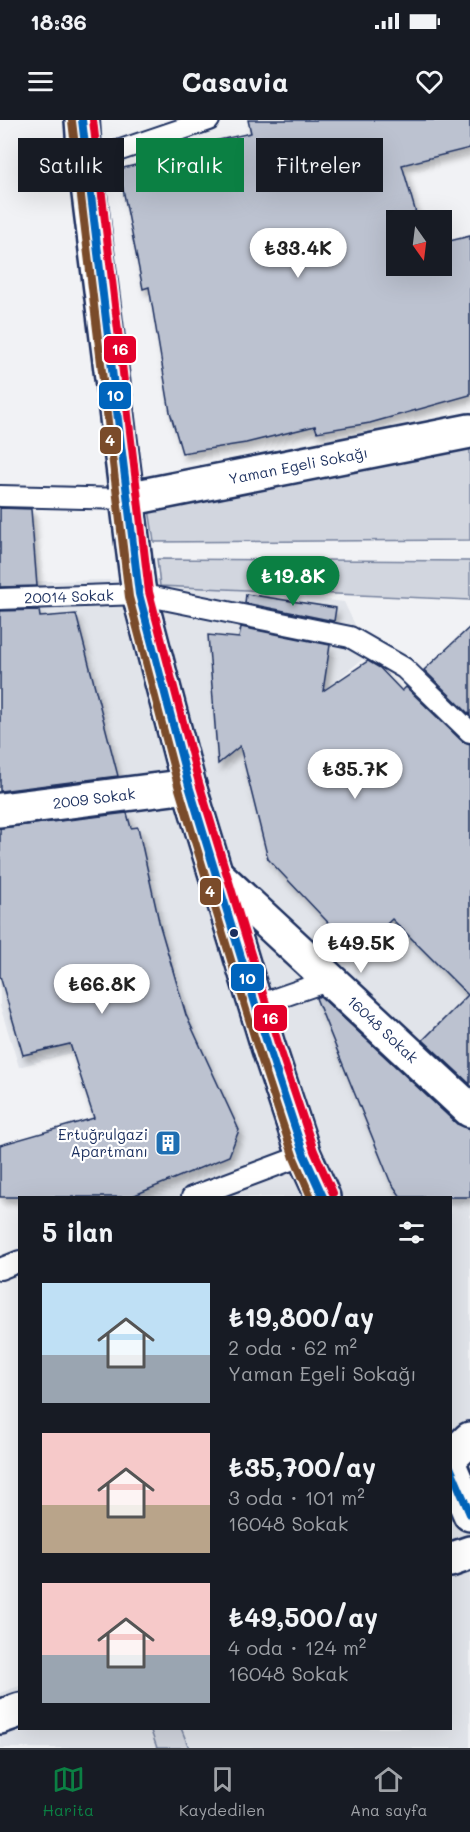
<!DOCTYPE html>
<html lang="tr">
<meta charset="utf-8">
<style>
body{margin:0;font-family:Mali,sans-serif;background:#242831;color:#f1f3f6;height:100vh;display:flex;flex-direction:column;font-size:22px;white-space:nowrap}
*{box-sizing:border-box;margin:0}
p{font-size:20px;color:#9ea1a6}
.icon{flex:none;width:33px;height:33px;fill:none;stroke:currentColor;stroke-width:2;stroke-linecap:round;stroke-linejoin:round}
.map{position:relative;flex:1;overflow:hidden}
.panel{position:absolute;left:18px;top:1076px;width:434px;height:534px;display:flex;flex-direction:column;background:#171b24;border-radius:0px;box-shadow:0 6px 24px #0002}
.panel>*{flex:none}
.guide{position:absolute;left:18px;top:18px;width:435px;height:54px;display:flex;gap:12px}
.needle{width:39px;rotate:166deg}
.tools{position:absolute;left:386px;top:90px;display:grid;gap:12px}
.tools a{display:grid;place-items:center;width:66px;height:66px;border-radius:0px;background:#171b24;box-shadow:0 6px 24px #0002;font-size:30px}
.price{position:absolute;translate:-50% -51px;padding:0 14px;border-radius:21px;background:#fff;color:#222;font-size:20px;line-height:39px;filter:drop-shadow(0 2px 3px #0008)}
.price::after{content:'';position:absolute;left:50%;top:36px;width:18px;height:14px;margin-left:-9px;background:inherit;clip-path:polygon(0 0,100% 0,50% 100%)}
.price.active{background:#0b8043;color:#fff}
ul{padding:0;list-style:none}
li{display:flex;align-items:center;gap:18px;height:150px;padding:0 24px}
li span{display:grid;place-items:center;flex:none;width:168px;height:120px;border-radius:0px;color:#555}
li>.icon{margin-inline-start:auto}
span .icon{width:72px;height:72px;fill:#fffc;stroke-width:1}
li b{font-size:26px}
h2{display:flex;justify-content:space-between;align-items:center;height:72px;padding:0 24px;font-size:26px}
.pill{padding:0 21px;border-radius:0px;background:#171b24;box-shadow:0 6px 24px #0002;font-size:21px;line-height:54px}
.pill.active{background:#0b8043;color:#fff}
.status{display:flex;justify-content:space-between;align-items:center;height:42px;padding:0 30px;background:#171b24;direction:ltr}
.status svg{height:16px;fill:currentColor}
header{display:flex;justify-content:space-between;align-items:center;height:78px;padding:0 24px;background:#171b24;font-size:27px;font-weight:700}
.tab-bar{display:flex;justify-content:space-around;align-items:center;height:84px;border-top:2px solid #363941;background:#171b24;font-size:16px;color:#9ea1a6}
.tab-bar a{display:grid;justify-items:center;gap:3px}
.tab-bar .active{color:#0b8043}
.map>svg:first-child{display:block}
.built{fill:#e1e4ea}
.green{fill:#d2d6df;stroke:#76829e;stroke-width:1.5}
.building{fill:#bcc2d0;stroke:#1b2f5e;stroke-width:1.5;filter:url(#shadow)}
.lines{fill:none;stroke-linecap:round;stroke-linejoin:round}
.service-casing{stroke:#1b2f5e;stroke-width:24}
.minor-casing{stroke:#1b2f5e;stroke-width:38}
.primary-casing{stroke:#1b2f5e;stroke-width:38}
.service{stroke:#fff;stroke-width:20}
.minor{stroke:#fff;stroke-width:33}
.primary{stroke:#fff;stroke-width:33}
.bus-1-casing{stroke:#fff;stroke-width:12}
.bus-2-casing{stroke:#fff;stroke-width:12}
.bus-3-casing{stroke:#fff;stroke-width:12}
.bus-1{stroke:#0065bd;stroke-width:8}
.bus-2{stroke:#7a4b2a;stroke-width:8}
.bus-3{stroke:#e4002b;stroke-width:8}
.bus-dot{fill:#1b2f5e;stroke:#fff;stroke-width:2}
.labels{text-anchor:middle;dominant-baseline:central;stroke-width:4.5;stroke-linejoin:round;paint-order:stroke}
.street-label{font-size:15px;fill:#1b2f5e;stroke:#fff}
.poi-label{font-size:15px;fill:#1b2f5e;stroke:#fff;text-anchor:end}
.line-badge{stroke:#fff;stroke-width:2}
.badge-label{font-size:16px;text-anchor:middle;font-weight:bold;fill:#fff}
</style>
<div class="status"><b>18:36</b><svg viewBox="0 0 49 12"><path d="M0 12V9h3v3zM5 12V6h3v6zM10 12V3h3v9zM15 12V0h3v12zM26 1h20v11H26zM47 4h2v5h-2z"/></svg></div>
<header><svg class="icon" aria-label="menu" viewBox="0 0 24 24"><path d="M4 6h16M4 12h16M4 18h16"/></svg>Casavia<svg class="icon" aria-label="heart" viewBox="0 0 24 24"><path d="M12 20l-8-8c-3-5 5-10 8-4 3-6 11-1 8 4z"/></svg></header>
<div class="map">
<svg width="470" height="1628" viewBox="0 0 470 1628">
<defs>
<filter id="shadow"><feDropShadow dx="3.5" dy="6" stdDeviation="3" flood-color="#0004"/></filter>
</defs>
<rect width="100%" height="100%" fill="#f1f2f5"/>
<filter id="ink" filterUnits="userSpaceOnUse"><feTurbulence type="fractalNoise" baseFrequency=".0167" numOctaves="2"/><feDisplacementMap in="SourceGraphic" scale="12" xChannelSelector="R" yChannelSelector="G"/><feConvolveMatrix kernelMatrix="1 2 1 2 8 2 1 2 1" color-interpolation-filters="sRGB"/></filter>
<g filter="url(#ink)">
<polygon class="built" points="161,459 344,482 369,534 301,589 470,804 470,965 445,992 470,1017 470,1628 0,1628 0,1573 19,1566 20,1608 450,1608 450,1077 119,1077 74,932 19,947 0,886 0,462"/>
<g class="green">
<polygon points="470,323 470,420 154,422 149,389"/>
<polygon points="157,439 470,441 470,480 160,466"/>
<polygon points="150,1608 181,1608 189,1628 157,1628"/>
</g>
<g class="building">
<polygon points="248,0 470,0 470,28 402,45 418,100 396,100 396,146 441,146 441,123 470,116 470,275 370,303 317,312 315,306 246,323 182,333 170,292 149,167 143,169 119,49 172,36 172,30 251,13"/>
<polygon points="0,388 31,389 37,466 0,467"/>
<polygon points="246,474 336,488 334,501 245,483"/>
<polygon points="39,490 40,497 76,494 118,656 0,671 0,491"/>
<polygon points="241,507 330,525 323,571 368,541 380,548 402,571 406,567 462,621 470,624 470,964 423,920 468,875 392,799 357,833 268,739 240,626 218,644 208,515 239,518"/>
<polygon points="470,507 470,595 424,550"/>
<polygon points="127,693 131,708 138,707 160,806 186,895 239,1010 229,1036 130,1077 0,1077 0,1025 94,998 70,924 23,935 0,856 0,708"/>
<polygon points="320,876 457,1004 470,1008 470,1077 401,1077 390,1061 316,878"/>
</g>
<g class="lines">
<g class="service-casing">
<g id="service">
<polyline points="85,42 209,0"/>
<polyline points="0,376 127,379"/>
<polyline points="0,479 139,474 350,517 404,548 470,612"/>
<polyline points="255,886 330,860"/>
<polyline points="192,1077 304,1035"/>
<polyline points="0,1149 20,1141"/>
</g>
</g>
<g class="minor-casing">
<g id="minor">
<polyline points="127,379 470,311"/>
<polyline points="0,690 189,666"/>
<polyline points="217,755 470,990"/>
<polyline points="450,1338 470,1319"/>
<polyline points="450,1440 470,1433"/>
<polyline points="0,1597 20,1590"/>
</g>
</g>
<g class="primary-casing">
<g id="primary">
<polyline points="82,0 85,42 139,474 189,666 268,926 304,1035 323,1077"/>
<polyline points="450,1347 470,1394"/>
</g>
</g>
<use href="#service" class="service"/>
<use href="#minor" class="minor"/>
<use href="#primary" class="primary"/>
<g class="bus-1-casing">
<g id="bus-1">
<polyline points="82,0 139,474 189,666 268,926 304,1035 323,1077"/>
<polyline points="450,1347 470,1394"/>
</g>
</g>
<g class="bus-2-casing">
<polyline id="bus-2" points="72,1 129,477 179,669 258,929 294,1038 311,1077"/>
</g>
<g class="bus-3-casing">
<polyline id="bus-3" points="93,0 149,472 199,663 278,923 314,1031 333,1073"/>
</g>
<use href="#bus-1" class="bus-1"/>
<use href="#bus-2" class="bus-2"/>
<use href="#bus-3" class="bus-3"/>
</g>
</g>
<defs>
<g id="building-square" transform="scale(1.35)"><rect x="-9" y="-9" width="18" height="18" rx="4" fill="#1f6fb2" stroke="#fff"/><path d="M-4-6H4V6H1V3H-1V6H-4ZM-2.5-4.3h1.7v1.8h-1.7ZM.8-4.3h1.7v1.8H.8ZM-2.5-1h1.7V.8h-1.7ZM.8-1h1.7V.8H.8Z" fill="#fff"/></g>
</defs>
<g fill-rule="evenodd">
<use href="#building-square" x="168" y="1023"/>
</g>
<circle class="bus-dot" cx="234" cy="813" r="5"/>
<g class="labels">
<g class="street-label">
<text transform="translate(298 345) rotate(-11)">Yaman Egeli Sokağı</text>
<text transform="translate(69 476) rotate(-2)">20014 Sokak</text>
<text transform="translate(94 678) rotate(-7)">2009 Sokak</text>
<text transform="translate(383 909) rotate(43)">16048 Sokak</text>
</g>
<g class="poi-label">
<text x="148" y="1014">Ertuğrulgazi<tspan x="148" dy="17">Apartmanı</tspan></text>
</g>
</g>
<g class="line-badge">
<rect x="103" y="215" width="34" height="29" rx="6" fill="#e4002b"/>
<rect x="98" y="261" width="34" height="29" rx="6" fill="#0065bd"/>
<rect x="99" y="306" width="23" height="29" rx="6" fill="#7a4b2a"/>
<rect x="199" y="757" width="23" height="29" rx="6" fill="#7a4b2a"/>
<rect x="230" y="843" width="35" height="29" rx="6" fill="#0065bd"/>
<rect x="253" y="884" width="35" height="28" rx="6" fill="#e4002b"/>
</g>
<g class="badge-label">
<text x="120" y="235">16</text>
<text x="115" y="281">10</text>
<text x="110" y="326">4</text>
<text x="210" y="777">4</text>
<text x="247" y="864">10</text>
<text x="270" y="904">16</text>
</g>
</svg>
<div class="tools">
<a><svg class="needle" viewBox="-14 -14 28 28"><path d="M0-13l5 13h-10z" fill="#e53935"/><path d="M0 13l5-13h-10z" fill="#9ea1a6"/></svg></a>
</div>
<b class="price" style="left:298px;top:159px">₺33.4K</b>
<b class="price active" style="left:293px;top:487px">₺19.8K</b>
<b class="price" style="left:355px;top:680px">₺35.7K</b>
<b class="price" style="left:361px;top:854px">₺49.5K</b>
<b class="price" style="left:102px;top:895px">₺66.8K</b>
<div class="guide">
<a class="pill">Satılık</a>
<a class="pill active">Kiralık</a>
<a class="pill">Filtreler</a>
</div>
<section class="panel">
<h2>5 ilan<svg class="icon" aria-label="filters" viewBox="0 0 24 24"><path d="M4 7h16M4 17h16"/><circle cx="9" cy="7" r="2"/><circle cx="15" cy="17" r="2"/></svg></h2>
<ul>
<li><span style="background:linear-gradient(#bfe0f5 60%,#9aa5b1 0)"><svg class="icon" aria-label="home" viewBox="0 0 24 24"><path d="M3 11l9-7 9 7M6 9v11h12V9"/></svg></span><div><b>₺19,800/ay</b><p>2 oda · 62 m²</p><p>Yaman Egeli Sokağı</p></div></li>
<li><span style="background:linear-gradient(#f6c9c9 60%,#b9a48a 0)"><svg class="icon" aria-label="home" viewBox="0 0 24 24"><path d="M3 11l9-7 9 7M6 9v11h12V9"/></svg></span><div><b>₺35,700/ay</b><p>3 oda · 101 m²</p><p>16048 Sokak</p></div></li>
<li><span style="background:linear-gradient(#f6c9c9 60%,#9aa5b1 0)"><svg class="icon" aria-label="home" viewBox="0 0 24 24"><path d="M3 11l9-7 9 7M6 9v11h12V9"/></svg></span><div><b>₺49,500/ay</b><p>4 oda · 124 m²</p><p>16048 Sokak</p></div></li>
</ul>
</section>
</div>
<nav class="tab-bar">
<a class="active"><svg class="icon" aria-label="map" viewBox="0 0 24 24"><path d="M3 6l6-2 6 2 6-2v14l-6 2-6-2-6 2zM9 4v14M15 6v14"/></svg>Harita</a>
<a><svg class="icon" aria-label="saved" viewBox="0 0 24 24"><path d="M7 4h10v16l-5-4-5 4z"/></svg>Kaydedilen</a>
<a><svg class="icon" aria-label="home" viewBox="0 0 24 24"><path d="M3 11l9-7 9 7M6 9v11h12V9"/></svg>Ana sayfa</a>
</nav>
